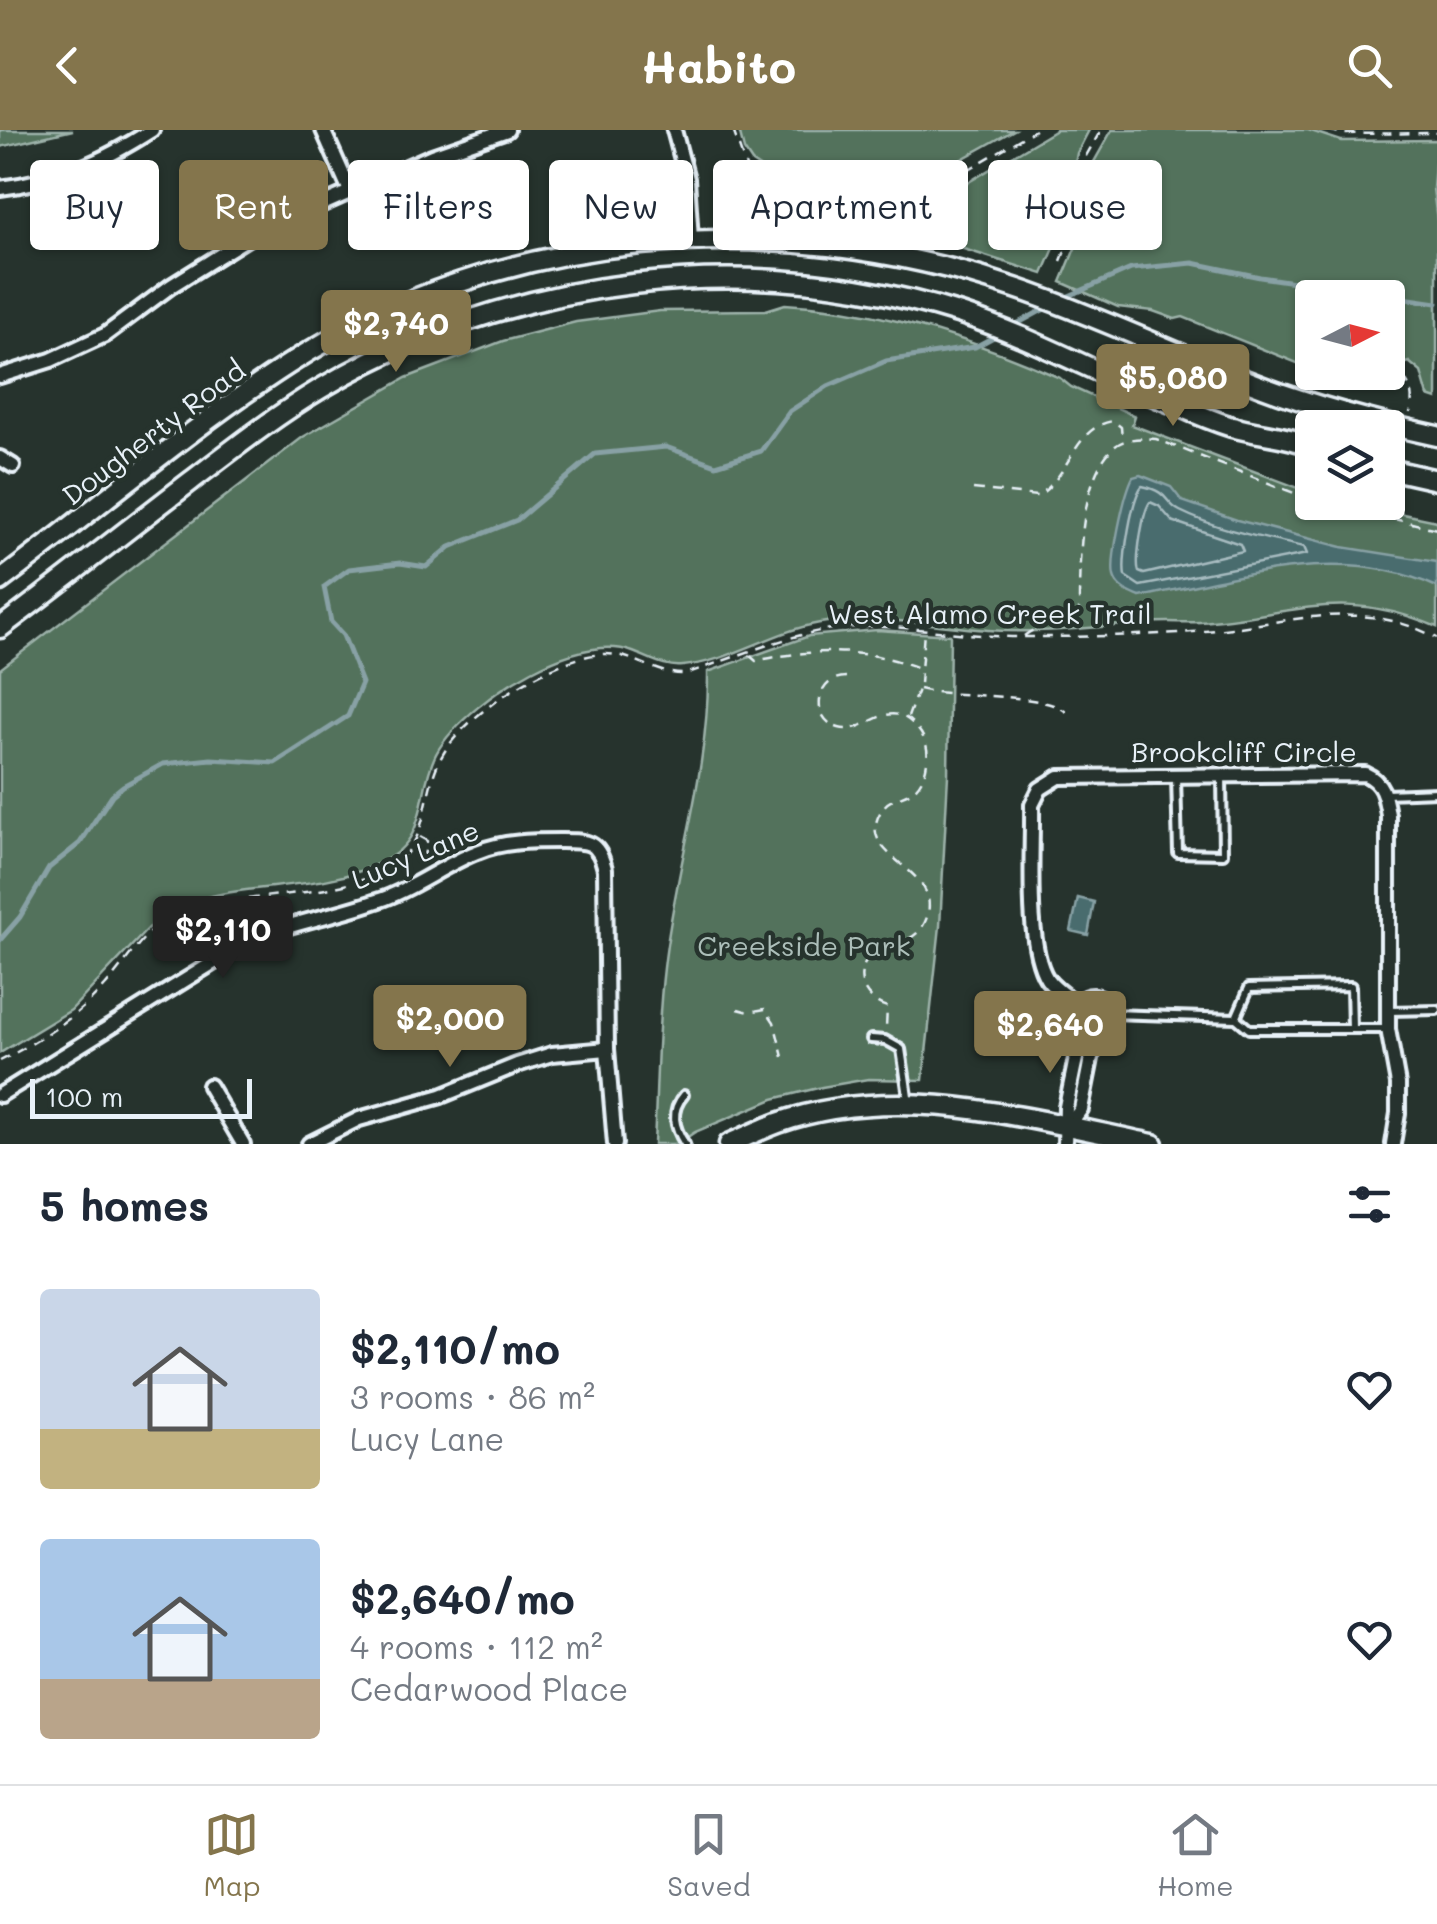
<!DOCTYPE html>
<meta charset="utf-8">
<style>
body{margin:0;font-family:Mali,sans-serif;background:#f2f2f3;color:#1f2937;height:100vh;display:flex;flex-direction:column;font-size:38px;white-space:nowrap}
*{box-sizing:border-box;margin:0}
p{font-size:32px;color:#747a83}
.icon{flex:none;width:55px;height:55px;fill:none;stroke:currentColor;stroke-width:2;stroke-linecap:round;stroke-linejoin:round}
.map{position:relative;height:1014px;overflow:hidden}
.panel{display:flex;flex-direction:column;background:#fff;flex:1}
.panel>*{flex:none}
.hud{position:absolute;left:30px;top:30px;width:1378px;height:90px;display:flex;gap:20px}
.needle{width:65px;rotate:84deg}
.fabs{position:absolute;left:1295px;top:150px;display:grid;gap:20px}
.fabs a{display:grid;place-items:center;width:110px;height:110px;border-radius:10px;background:#fff;box-shadow:0 2px 8px #0004;font-size:50px}
.scale{position:absolute;left:30px;bottom:25px;width:222px;box-sizing:border-box;padding-left:10px;border:5px solid #e8f1f8;border-top:0;font-size:28px;line-height:35px;white-space:nowrap;color:#e8f1f8;-webkit-text-stroke:8px #26332d;paint-order:stroke}
.price{position:absolute;translate:-50% -85px;padding:0 22px;border-radius:10px;background:#84754c;color:#fff;font-size:32px;line-height:65px;filter:drop-shadow(0 2px 5px #0008)}
.price::after{content:'';position:absolute;left:50%;top:60px;width:30px;height:22px;margin-left:-15px;background:inherit;clip-path:polygon(0 0,100% 0,50% 100%)}
.price.current{background:#222;color:#fff}
ul{padding:0;list-style:none}
li{display:flex;align-items:center;gap:30px;height:250px;padding:0 40px}
li span{display:grid;place-items:center;flex:none;width:280px;height:200px;border-radius:10px;color:#555}
li>.icon{margin-inline-start:auto}
span .icon{width:120px;height:120px;fill:#fffc;stroke-width:1}
li b{font-size:42px}
h2{display:flex;justify-content:space-between;align-items:center;height:120px;padding:0 40px;font-size:42px}
.tag{padding:0 35px;border-radius:10px;background:#fff;box-shadow:0 2px 8px #0004;font-size:35px;line-height:90px}
.tag.current{background:#84754c;color:#fff}
header{display:flex;justify-content:space-between;align-items:center;height:130px;padding:0 40px;background:#84754c;color:#fff;font-size:45px;font-weight:700}
.dock{display:flex;justify-content:space-around;align-items:center;height:140px;border-top:2px solid #e0e1e3;background:#fff;font-size:28px;color:#747a83}
.dock a{display:grid;justify-items:center;gap:5px}
.dock .current{color:#84754c}
.map>svg:first-child{display:block}
.green{fill:#52725b;stroke:#9db2aa;stroke-width:2.5}
.water{fill:#486c6e;stroke:#88a1a5;stroke-width:2.5}
.lines{fill:none;stroke-linecap:round;stroke-linejoin:round}
.shore{stroke:#a8bcc1;stroke-width:2.5}
.stream{stroke:#88a1a5;stroke-width:5}
.lane-casing{stroke:#e8f1f8;stroke-width:14}
.street-casing{stroke:#e8f1f8;stroke-width:20}
.secondary-casing{stroke:#e8f1f8;stroke-width:25}
.path{stroke:#e8f1f8;stroke-width:2.5;stroke-dasharray:10 8;stroke-linecap:butt}
.lane{stroke:#26332d;stroke-width:6}
.street{stroke:#26332d;stroke-width:12}
.secondary{stroke:#26332d;stroke-width:18}
.labels{text-anchor:middle;dominant-baseline:central;stroke-width:9;stroke-linejoin:round;paint-order:stroke}
.street-label{font-size:28px;fill:#e8f1f8;stroke:#26332d}
.park-label{font-size:28px;fill:#acbeb9;stroke:#26332d}
</style>
<header><svg class="icon" aria-label="back" viewBox="0 0 24 24"><path d="M15 5l-7 7 7 7"/></svg>Habito<svg class="icon" aria-label="search" viewBox="0 0 24 24"><circle cx="10" cy="10" r="6"/><path d="M15 15l6 6"/></svg></header>
<div class="map">
<svg width="1437" height="1014" viewBox="0 0 1437 1014">
<rect width="100%" height="100%" fill="#26332d"/>
<filter id="ink" filterUnits="userSpaceOnUse"><feTurbulence type="fractalNoise" baseFrequency=".01" numOctaves="2"/><feDisplacementMap in="SourceGraphic" scale="20" xChannelSelector="R" yChannelSelector="G"/><feConvolveMatrix kernelMatrix="1 2 1 2 8 2 1 2 1" color-interpolation-filters="sRGB"/></filter>
<g filter="url(#ink)">
<g class="green">
<polygon points="0,0 73,0 0,17"/>
<polygon points="739,0 1014,0 924,50 901,52 803,40 764,40 752,32 744,20"/>
<polygon points="1056,0 1089,0 1077,23 1063,97 1043,144 938,111 937,103 928,98 844,83 773,76 776,56 812,57 887,68 919,78 935,72"/>
<polygon points="1112,0 1308,0 1341,11 1437,10 1433,58 1437,91 1437,269 1428,266 1421,242 1409,232 1404,234 1388,226 1388,168 1312,168 1312,193 1307,198 1312,202 1312,239 1183,187 1175,189 1153,181 1118,177 1061,152 1081,104 1094,32"/>
<path d="M785,174c95,5 188,35 275,74l11,9 64,29 -3,9 180,68v9l38,1 87,18v106c-95,-41 -143,-12 -237,-5 -18,1 -35,-1 -53,1 -37,3 -76,7 -112,8 -73,3 -147,-20 -215,-8 -47,8 -90,39 -137,43 -18,2 -33,-8 -50,-14 -32,-12 -72,4 -101,19 -31,16 -80,52 -96,83 -21,42 -5,85 -56,109 -68,33 -159,15 -219,52l-90,95 -71,43v-384l303,-232 103,-59 97,-37 73,-19 84,-11 106,-1z"/>
<polygon points="1326,243 1377,243 1393,251 1392,257 1361,246 1349,251"/>
<path d="M877,500l73,5 -2,140 -8,151 -17,154 -55,-1 -46,8 -49,12 -78,33 -18,12h-23c3,-58 3,-118 10,-176 11,-100 45,-194 44,-296l101,-36z"/>
</g>
<g class="water">
<path d="M1140,345l31,12 11,14 55,19 105,27 95,15v25c-95,-44 -200,-9 -297,10 -9,-4 -21,-8 -25,-18 -7,-14 10,-87 18,-102z"/>
<polygon points="1078,768 1094,772 1088,805 1071,801"/>
</g>
<g class="lines">
<g class="shore">
<path d="M1142,356c28,6 22,17 38,25 38,19 84,27 124,36l3,7 -167,32 -15,-10c-3,-16 7,-78 17,-90z"/>
<path d="M1150,372l9,4 13,15 68,23 3,7 -99,23 -5,-2c-4,-11 4,-61 11,-70z"/>
</g>
<g class="stream">
<polyline points="1062,169 1131,139 1193,133 1260,147 1437,173"/>
<polyline points="1013,196 1048,177"/>
<polyline points="0,810 20,787 49,738 80,713 112,665 123,656 163,634 211,629 275,633 348,586 362,553 343,505 331,492 324,457 349,439 400,433 426,437 450,417 517,390 595,324 666,317 716,335 761,321 790,281 828,256 886,231 975,217 999,204"/>
</g>
<g class="lane-casing">
<g id="lane">
<polyline points="1176,647 1178,723 1223,724 1222,645"/>
<polyline points="1386,664 1437,662"/>
<polyline points="1389,881 1437,880"/>
<polyline points="1111,884 1236,888 1249,899 1386,899"/>
<polyline points="1236,888 1249,858 1351,856 1352,899"/>
<polyline points="871,909 885,910 901,919 909,973"/>
<path d="M684,965c-14,16 -10,32 1,49"/>
</g>
</g>
<g class="street-casing">
<g id="street">
<polyline points="323,0 350,61"/>
<polyline points="674,0 687,49 691,110"/>
<path d="M0,58c62,-8 100,-25 152,-58"/>
<polyline points="0,246 51,230 105,205 171,156 254,104 432,26 507,0"/>
<polyline points="0,328 13,336"/>
<circle cx="1093" cy="884" r="18"/>
<path d="M1077,875c-10,-8 -23,-16 -30,-26 -22,-34 -14,-131 -15,-174l8,-16 19,-12 306,-3c18,8 20,22 23,41v214l10,55v29l-5,31"/>
<polyline points="209,956 243,1014"/>
<path d="M0,965l253,-157c42,-16 85,-23 127,-38 34,-11 63,-35 97,-48 26,-11 55,-11 84,-11 28,0 37,0 44,28l2,180 8,95"/>
<polyline points="1068,997 1081,979 1096,903"/>
<polyline points="309,1014 359,989 441,966 517,935 552,924 607,919"/>
<polyline points="1065,1014 1066,977 1082,899"/>
</g>
</g>
<g class="secondary-casing">
<g id="secondary">
<polyline points="1388,339 1437,350"/>
<path d="M0,451c96,-72 188,-152 289,-217 214,-138 488,-157 726,-76 84,28 164,68 248,99 56,21 115,36 174,49"/>
<path d="M0,498c64,-48 127,-98 191,-147 42,-32 84,-65 129,-92 191,-114 429,-141 641,-75 74,24 142,63 215,91 18,8 37,16 56,22 28,8 53,8 80,19"/>
<path d="M729,1014c16,-7 33,-15 49,-21 122,-43 254,-3 375,21"/>
</g>
</g>
<g class="path">
<polyline points="733,0 746,37 760,48 914,63 937,58 1035,0"/>
<polyline points="1328,0 1343,4 1437,3"/>
<polyline points="1061,131 1074,98 1086,26 1101,0"/>
<path d="M1388,237c21,12 27,22 22,46"/>
<path d="M973,359l64,7c33,-18 36,-69 76,-75l8,6 1,13"/>
<polyline points="1322,372 1437,399"/>
<path d="M1024,506c17,-13 38,-12 55,-24 0,-44 0,-129 32,-162 12,-13 29,-12 45,-11l156,61"/>
<path d="M749,525l7,6c55,-13 113,-13 166,8"/>
<path d="M846,547c-30,0 -37,42 -7,51 27,8 48,-34 77,-1 9,10 13,21 11,35 -1,9 -5,21 -12,27 -10,9 -24,7 -32,19 -34,50 60,57 44,109 -11,33 -44,21 -60,43 -14,20 0,41 20,47l-1,21"/>
<path d="M919,559c34,9 125,3 147,23"/>
<polyline points="908,587 920,554 924,502"/>
<polyline points="420,707 427,711 424,726 427,727 441,719"/>
<polyline points="738,879 749,882 765,879 774,892 783,927"/>
<path d="M0,931c38,-20 75,-42 105,-75 21,-23 39,-56 68,-71 25,-14 53,-13 81,-17 42,-5 95,-8 133,-29 45,-24 33,-75 55,-113 23,-43 115,-102 164,-102 28,0 50,21 79,20 50,-16 101,-40 154,-46 61,-6 122,9 183,9 60,0 123,-1 183,-6 83,-7 152,-35 232,7"/>
</g>
<use href="#lane" class="lane"/>
<use href="#street" class="street"/>
<use href="#secondary" class="secondary"/>
</g>
</g>
<g class="labels">
<g class="street-label">
<text transform="translate(153 302) rotate(-37)">Dougherty Road</text>
<text x="990" y="483">West Alamo Creek Trail</text>
<text x="1244" y="621">Brookcliff Circle</text>
<text transform="translate(415 724) rotate(-23)">Lucy Lane</text>
</g>
<g class="park-label">
<text x="804" y="815">Creekside Park</text>
</g>
</g>
</svg>
<div class="fabs">
<a><svg class="needle" viewBox="-14 -14 28 28"><path d="M0-13l5 13h-10z" fill="#e53935"/><path d="M0 13l5-13h-10z" fill="#747a83"/></svg></a>
<a><svg class="icon" aria-label="layers" viewBox="0 0 24 24"><path d="M12 4l9 5-9 5-9-5zM3 14l9 5 9-5"/></svg></a>
</div>
<div class="scale">100 m</div>
<b class="price" style="left:396px;top:245px">$2,740</b>
<b class="price" style="left:1173px;top:299px">$5,080</b>
<b class="price current" style="left:223px;top:851px">$2,110</b>
<b class="price" style="left:450px;top:940px">$2,000</b>
<b class="price" style="left:1050px;top:946px">$2,640</b>
<div class="hud">
<a class="tag">Buy</a>
<a class="tag current">Rent</a>
<a class="tag">Filters</a>
<a class="tag">New</a>
<a class="tag">Apartment</a>
<a class="tag">House</a>
</div>
</div>
<section class="panel">
<h2>5 homes<svg class="icon" aria-label="filters" viewBox="0 0 24 24"><path d="M4 7h16M4 17h16"/><circle cx="9" cy="7" r="2"/><circle cx="15" cy="17" r="2"/></svg></h2>
<ul>
<li><span style="background:linear-gradient(#c9d6e8 70%,#c2b280 0)"><svg class="icon" aria-label="home" viewBox="0 0 24 24"><path d="M3 11l9-7 9 7M6 9v11h12V9"/></svg></span><div><b>$2,110/mo</b><p>3 rooms · 86 m²</p><p>Lucy Lane</p></div><svg class="icon" aria-label="heart" viewBox="0 0 24 24"><path d="M12 20l-8-8c-3-5 5-10 8-4 3-6 11-1 8 4z"/></svg></li>
<li><span style="background:linear-gradient(#a9c7e8 70%,#b9a48a 0)"><svg class="icon" aria-label="home" viewBox="0 0 24 24"><path d="M3 11l9-7 9 7M6 9v11h12V9"/></svg></span><div><b>$2,640/mo</b><p>4 rooms · 112 m²</p><p>Cedarwood Place</p></div><svg class="icon" aria-label="heart" viewBox="0 0 24 24"><path d="M12 20l-8-8c-3-5 5-10 8-4 3-6 11-1 8 4z"/></svg></li>
</ul>
</section>
<nav class="dock">
<a class="current"><svg class="icon" aria-label="map" viewBox="0 0 24 24"><path d="M3 6l6-2 6 2 6-2v14l-6 2-6-2-6 2zM9 4v14M15 6v14"/></svg>Map</a>
<a><svg class="icon" aria-label="saved" viewBox="0 0 24 24"><path d="M7 4h10v16l-5-4-5 4z"/></svg>Saved</a>
<a><svg class="icon" aria-label="home" viewBox="0 0 24 24"><path d="M3 11l9-7 9 7M6 9v11h12V9"/></svg>Home</a>
</nav>
